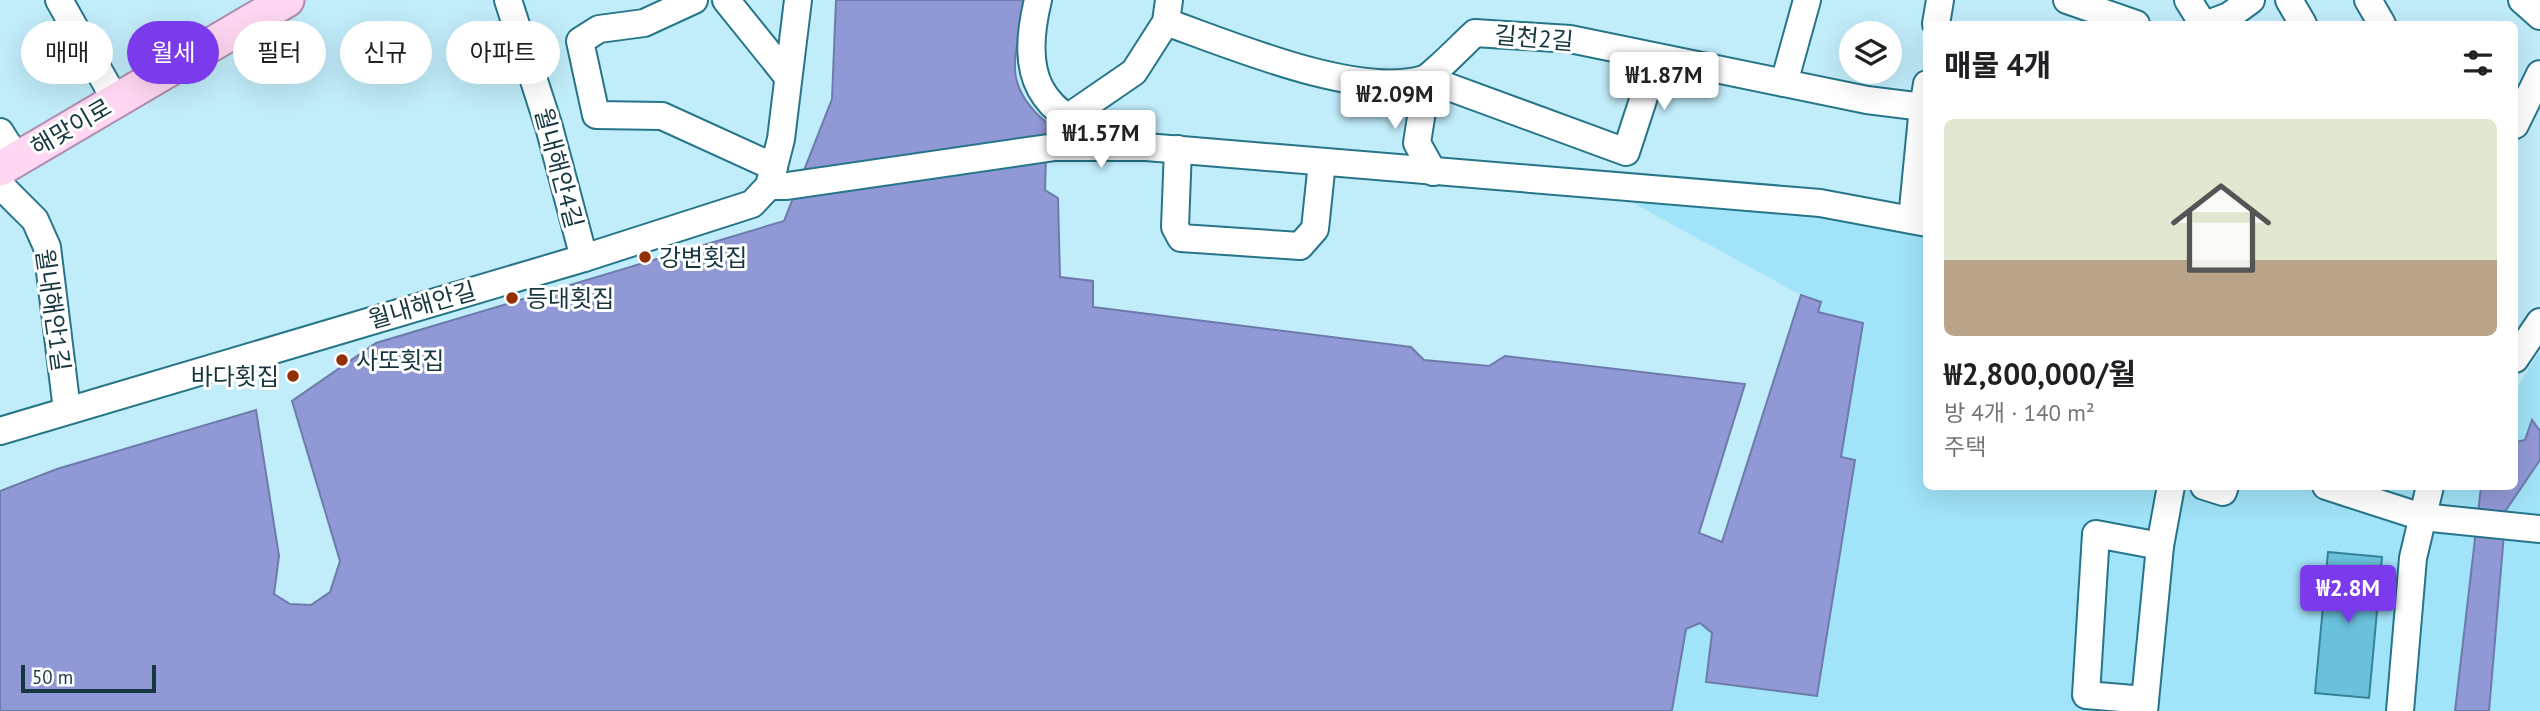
<!DOCTYPE html>
<html lang="ko">
<meta charset="utf-8">
<style>
body{margin:0;font-family:"PT Sans","Noto Sans KR",sans-serif;background:#f6f6f6;color:#202124;height:100vh;display:flex;flex-direction:column;font-size:26px;white-space:nowrap}
*{box-sizing:border-box;margin:0}
p{font-size:23px;color:#757577}
.icon{flex:none;width:38px;height:38px;fill:none;stroke:currentColor;stroke-width:2;stroke-linecap:round;stroke-linejoin:round}
.map{position:relative;flex:1;overflow:hidden}
.side{position:absolute;left:1923px;top:21px;width:595px;height:469px;display:flex;flex-direction:column;background:#fff;border-radius:10px;box-shadow:0 7px 28px #0002}
.side>*{flex:none}
.top-card{position:absolute;left:21px;top:21px;width:665px;height:63px;display:flex;gap:14px}
.tools{position:absolute;left:1839px;top:21px;display:grid;gap:14px}
.tools a{display:grid;place-items:center;width:63px;height:63px;border-radius:50%;background:#fff;box-shadow:0 7px 28px #0002;font-size:35px}
.scale{position:absolute;left:21px;bottom:18px;width:135px;box-sizing:border-box;padding-left:7px;border:4px solid #173740;border-top:0;font-size:19px;line-height:24px;white-space:nowrap;color:#173740;-webkit-text-stroke:5px #fff;paint-order:stroke}
.price{position:absolute;translate:-50% -60px;padding:0 16px;border-radius:7px;background:#fff;color:#222;font-size:23px;line-height:46px;filter:drop-shadow(0 2px 4px #0008)}
.price::after{content:'';position:absolute;left:50%;top:42px;width:21px;height:16px;margin-left:-10px;background:inherit;clip-path:polygon(0 0,100% 0,50% 100%)}
.price.active{background:#7c3aed;color:#fff}
ul{padding:0;list-style:none}
li{display:grid;align-content:center;gap:14px;height:371px;padding:0 21px}
li+li{border-top:2px solid #e0e0e0}
li span{display:grid;place-items:center;height:217px;border-radius:10px;color:#555}
li>.icon{margin-inline-start:auto}
span .icon{width:126px;height:126px;fill:#fffc;stroke-width:1}
li b{font-size:30px}
h2{display:flex;justify-content:space-between;align-items:center;height:84px;padding:0 21px;font-size:30px}
.pill{padding:0 24px;border-radius:32px;background:#fff;box-shadow:0 7px 28px #0002;font-size:24px;line-height:63px}
.pill.active{background:#7c3aed;color:#fff}
.map>svg:first-child{display:block}
.built{fill:#a1e3f8}
.water{fill:#9198d6;stroke:#6c7ba9;stroke-width:2}
.building{fill:#6ac1db;stroke:#368297;stroke-width:2}
.lines{fill:none;stroke-linecap:round;stroke-linejoin:round}
.minor-casing{stroke:#267589;stroke-width:30}
.major-casing{stroke:#ae8dae;stroke-width:37}
.minor{stroke:#fff;stroke-width:26}
.major{stroke:#ffd7f2;stroke-width:33}
.poi-dot{fill:#942f02;stroke:#fff;stroke-width:2.5}
.labels{text-anchor:middle;dominant-baseline:central;stroke-width:6;stroke-linejoin:round;paint-order:stroke}
.street-label{font-size:24px;fill:#173740;stroke:#fff}
.poi-label{font-size:24px;fill:#173740;stroke:#fff;text-anchor:start}
</style>
<div class="map">
<svg width="2540" height="711" viewBox="0 0 2540 711">
<rect width="100%" height="100%" fill="#c1ecfa"/>
<g class="built">
<polygon points="1633,203 1870,218 1927,235 1927,486 2481,487 2455,711 1669,711 1672,710 1686,629 1700,623 1713,633 1855,460 1841,458 1863,324 1818,312 1820,302 1801,295"/>
<polygon points="2540,351 2540,431 2532,420 2525,440 2516,442 2515,391"/>
<polygon points="2540,460 2540,711 2489,711 2506,510"/>
</g>
<g class="water">
<path d="M836,0h191c-11,54 -28,83 20,123l-2,67 13,8 2,79 33,4v26l318,40 13,13 65,6 16,-10 240,28 -46,149 23,9 79,-247 20,7 -3,10 45,11 -22,134 14,3 -38,236 -111,-14 6,-49 -12,-10 -14,6 -14,81 -3,1h-1669v-220l57,-22 199,-59 23,146 -5,38 16,10 21,1 19,-13 10,-31 -48,-160 84,-58 408,-122 48,-122z"/>
<polygon points="2515,409 2516,442 2525,440 2532,420 2540,431 2540,460 2506,510 2489,711 2455,711 2481,487 2515,486"/>
</g>
<polygon class="building" points="2328,552 2382,557 2369,698 2315,693"/>
<g class="lines">
<g class="minor-casing">
<g id="minor">
<polyline points="59,0 116,101"/>
<polyline points="508,0 549,127 584,258"/>
<polyline points="694,0 644,23 599,29 580,41 596,115 662,116 774,167"/>
<polyline points="726,0 788,77"/>
<path d="M1038,0c-19,78 1,112 75,141"/>
<polyline points="2067,0 2136,24"/>
<polyline points="2188,0 2203,24"/>
<polyline points="2289,0 2303,24"/>
<polyline points="2368,0 2382,24"/>
<polyline points="2522,0 2540,16"/>
<path d="M1166,22c65,23 192,77 258,57 6,-1 43,-39 51,-46l95,6 297,61 56,7 4,-23"/>
<polyline points="1936,24 1940,0"/>
<polyline points="2208,24 2229,16 2251,0"/>
<polyline points="1784,83 1807,0"/>
<polyline points="1067,118 1134,72 1166,22 1169,0"/>
<polyline points="2515,125 2540,74"/>
<polyline points="0,132 17,159"/>
<polyline points="1178,149 1175,227 1181,238 1300,246 1315,229 1322,162"/>
<polyline points="1433,172 1417,143 1427,79 1626,152 1657,57"/>
<polyline points="0,185 35,220 47,247 67,410"/>
<polyline points="769,186 787,186 1055,147 1146,147 1820,203 1927,223"/>
<polyline points="1912,219 1923,107 1927,107"/>
<polyline points="2515,359 2540,322"/>
<polyline points="0,431 584,258 752,204 769,186 781,139 798,0"/>
<polyline points="2204,486 2223,492 2225,486"/>
<polyline points="2326,486 2422,517 2540,529"/>
<polyline points="2145,700 2086,695 2096,534 2160,546"/>
<polyline points="2144,711 2160,546 2171,486"/>
<polyline points="2400,711 2413,558 2430,486"/>
</g>
</g>
<g class="major-casing">
<polyline id="major" points="0,169 287,0"/>
</g>
<use href="#minor" class="minor"/>
<use href="#major" class="major"/>
</g>
<g class="poi-dot">
<circle cx="645" cy="257" r="7"/>
<circle cx="512" cy="298" r="7"/>
<circle cx="342" cy="360" r="7"/>
<circle cx="293" cy="376" r="7"/>
</g>
<g class="labels">
<g class="street-label">
<text transform="translate(1534 38) rotate(5)">길천2길</text>
<text transform="translate(71 127) rotate(-30)">해맞이로</text>
<text transform="translate(559 168) rotate(75)">월내해안4길</text>
<text transform="translate(422 305) rotate(-16)">월내해안길</text>
<text transform="translate(53 310) rotate(82)">월내해안1길</text>
</g>
<g class="poi-label">
<text x="659" y="257">강변횟집</text>
<text x="526" y="298">등대횟집</text>
<text x="356" y="360">사또횟집</text>
<text x="279" y="376" text-anchor="end">바다횟집</text>
</g>
</g>
</svg>
<div class="tools">
<a><svg class="icon" aria-label="layers" viewBox="0 0 24 24"><path d="M12 4l9 5-9 5-9-5zM3 14l9 5 9-5"/></svg></a>
</div>
<div class="scale">50 m</div>
<b class="price" style="left:1664px;top:112px">₩1.87M</b>
<b class="price" style="left:1395px;top:131px">₩2.09M</b>
<b class="price" style="left:1101px;top:170px">₩1.57M</b>
<b class="price active" style="left:2348px;top:625px">₩2.8M</b>
<div class="top-card">
<a class="pill">매매</a>
<a class="pill active">월세</a>
<a class="pill">필터</a>
<a class="pill">신규</a>
<a class="pill">아파트</a>
</div>
<section class="side">
<h2>매물 4개<svg class="icon" aria-label="filters" viewBox="0 0 24 24"><path d="M4 7h16M4 17h16"/><circle cx="9" cy="7" r="2"/><circle cx="15" cy="17" r="2"/></svg></h2>
<ul>
<li><span style="background:linear-gradient(#dfe7d0 65%,#b9a48a 0)"><svg class="icon" aria-label="home" viewBox="0 0 24 24"><path d="M3 11l9-7 9 7M6 9v11h12V9"/></svg></span><div><b>₩2,800,000/월</b><p>방 4개 · 140 m²</p><p>주택</p></div></li>
</ul>
</section>
</div>
